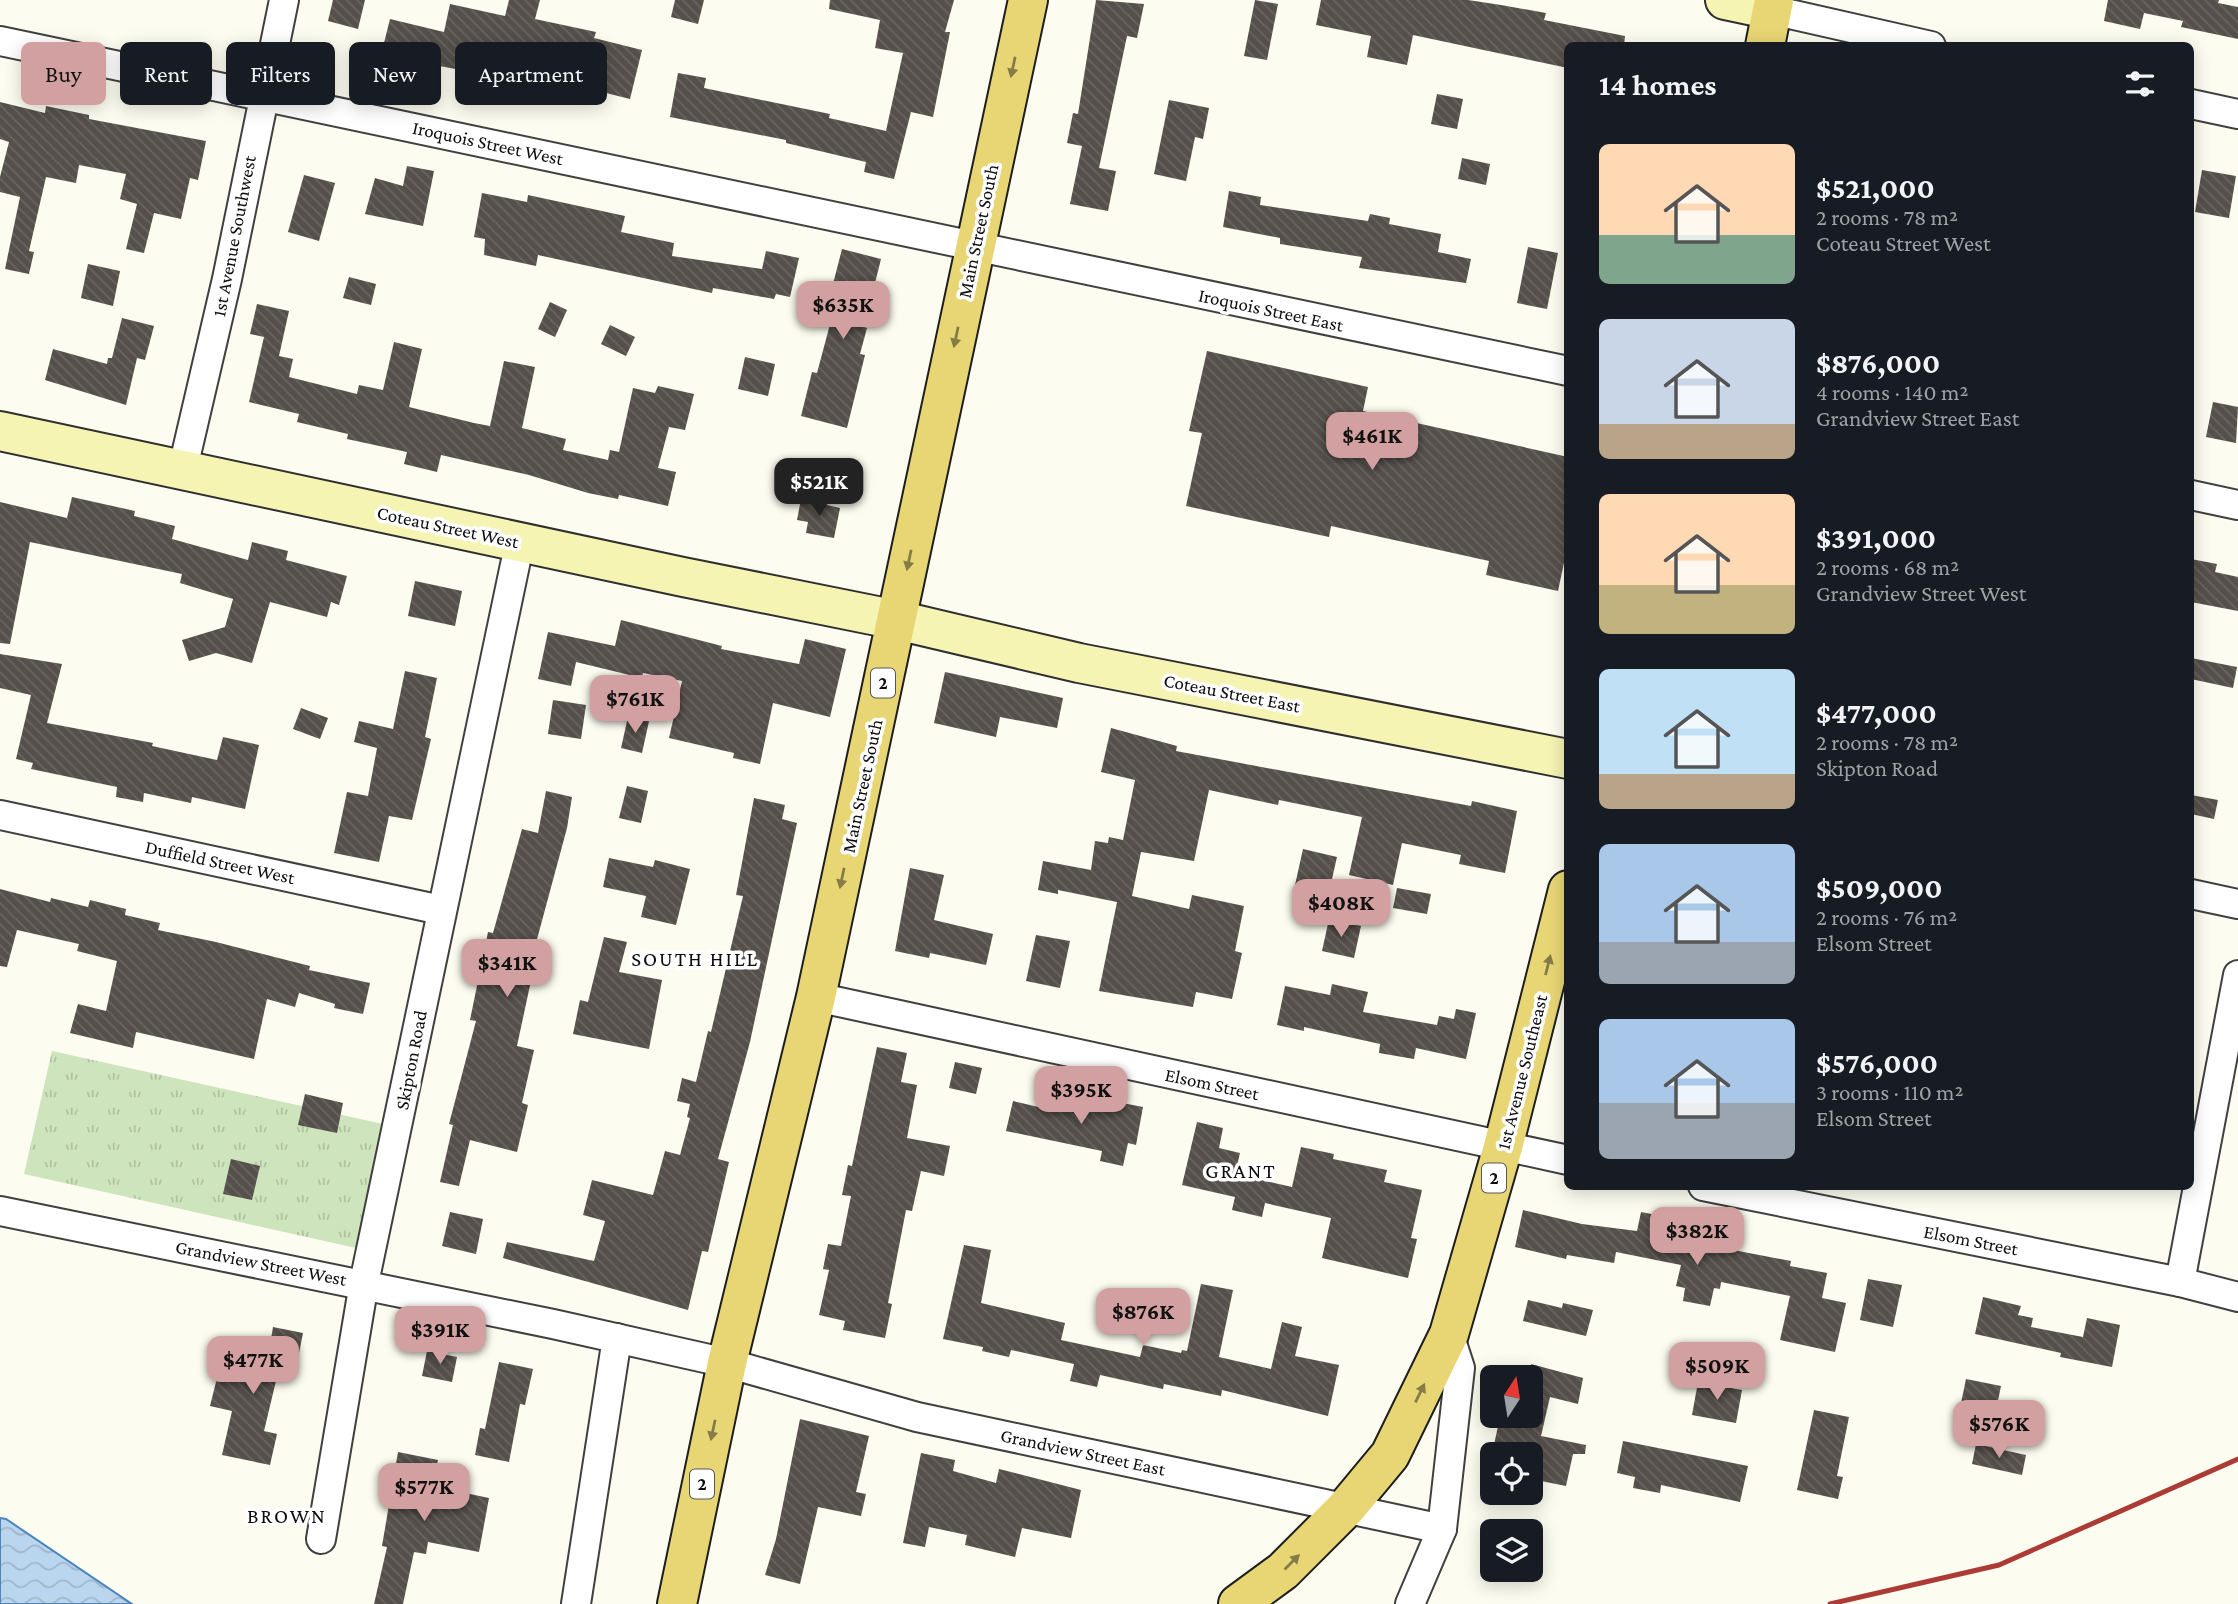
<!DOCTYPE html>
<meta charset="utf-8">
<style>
body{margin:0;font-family:"Crimson Pro",serif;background:#20242c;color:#f1f3f6;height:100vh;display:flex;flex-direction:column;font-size:26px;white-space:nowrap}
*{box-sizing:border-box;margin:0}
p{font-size:23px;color:#9ea1a6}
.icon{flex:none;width:38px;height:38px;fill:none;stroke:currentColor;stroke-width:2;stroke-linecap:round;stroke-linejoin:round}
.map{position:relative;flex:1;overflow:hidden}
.panel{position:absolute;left:1564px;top:42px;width:630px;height:1148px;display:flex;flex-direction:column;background:#171b24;border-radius:10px;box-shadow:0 4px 18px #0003}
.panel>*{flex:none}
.top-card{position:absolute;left:21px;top:42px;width:665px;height:63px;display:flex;gap:14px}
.needle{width:46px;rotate:12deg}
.fabs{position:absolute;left:1480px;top:1365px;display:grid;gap:14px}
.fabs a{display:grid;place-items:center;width:63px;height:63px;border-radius:10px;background:#171b24;box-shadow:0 4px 18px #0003;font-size:35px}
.price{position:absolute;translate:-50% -60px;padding:0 16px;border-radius:14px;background:#d2a0a0;color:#111;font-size:23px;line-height:46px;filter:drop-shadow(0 2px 4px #0008)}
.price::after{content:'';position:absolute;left:50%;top:42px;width:21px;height:16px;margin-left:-10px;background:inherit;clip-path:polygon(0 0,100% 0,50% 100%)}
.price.selected{background:#222;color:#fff}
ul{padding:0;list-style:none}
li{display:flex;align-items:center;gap:21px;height:175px;padding:0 35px}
li span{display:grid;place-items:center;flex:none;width:196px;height:140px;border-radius:10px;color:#555}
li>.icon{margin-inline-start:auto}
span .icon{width:84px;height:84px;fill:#fffc;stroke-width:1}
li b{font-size:30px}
h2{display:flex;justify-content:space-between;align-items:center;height:84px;padding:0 35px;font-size:30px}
.chip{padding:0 24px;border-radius:10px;background:#171b24;box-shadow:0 4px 18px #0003;font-size:24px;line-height:63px}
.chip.selected{background:#d2a0a0;color:#111}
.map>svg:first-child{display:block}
.grass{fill:url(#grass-tufts)}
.water{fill:url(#water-waves);stroke:#4a85bc;stroke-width:2}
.building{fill:url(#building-back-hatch)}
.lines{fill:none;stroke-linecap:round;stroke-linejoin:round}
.street-casing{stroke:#404040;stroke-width:32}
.secondary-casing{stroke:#2f2f2f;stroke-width:42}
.primary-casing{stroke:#1e1e1e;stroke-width:42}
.street{stroke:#fff;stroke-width:28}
.secondary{stroke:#f5f4b3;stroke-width:38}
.primary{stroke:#e8d675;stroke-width:38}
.rail{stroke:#ac3b36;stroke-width:5}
.oneway{fill:#857c46}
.labels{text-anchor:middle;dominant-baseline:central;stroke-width:7;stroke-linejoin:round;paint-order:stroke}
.shield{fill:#fff;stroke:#565656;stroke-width:2}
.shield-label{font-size:18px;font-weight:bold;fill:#0d0d0d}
.street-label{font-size:19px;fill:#0d0d0d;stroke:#fff}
.neighbourhood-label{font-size:21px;letter-spacing:2px;fill:#0d0d0d;stroke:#fff}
</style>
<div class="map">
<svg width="2238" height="1604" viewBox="0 0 2238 1604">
<defs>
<pattern id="grass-tufts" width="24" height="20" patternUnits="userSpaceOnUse" patternTransform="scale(1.75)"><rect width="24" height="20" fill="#cee4bd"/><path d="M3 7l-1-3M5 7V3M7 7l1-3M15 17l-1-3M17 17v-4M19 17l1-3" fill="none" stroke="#b0c2a1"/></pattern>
<pattern id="water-waves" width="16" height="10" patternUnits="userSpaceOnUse" patternTransform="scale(1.75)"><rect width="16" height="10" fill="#bad6ee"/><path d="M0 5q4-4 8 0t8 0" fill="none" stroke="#9fb6cb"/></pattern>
<pattern id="building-back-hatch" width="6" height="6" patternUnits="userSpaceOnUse" patternTransform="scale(1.75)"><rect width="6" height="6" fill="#55504b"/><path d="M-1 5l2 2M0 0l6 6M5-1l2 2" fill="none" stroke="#686460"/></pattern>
</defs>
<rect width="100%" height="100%" fill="#fdfcf0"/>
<polygon class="grass" points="52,1051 392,1126 365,1250 24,1174"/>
<polygon class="water" points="0,1518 6,1519 132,1604 0,1604"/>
<g class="building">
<polygon points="333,0 365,0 358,29 328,21"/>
<polygon points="509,0 540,0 535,19 596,32 594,38 642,50 630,99 598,91 599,86 521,70 519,81 381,55 390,19 444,32 450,4 505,16"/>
<polygon points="675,0 704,0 698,24 671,17"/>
<polygon points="830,0 954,0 945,32 950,32 933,117 911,112 894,179 864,172 866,162 786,143 786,140 670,117 678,73 706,78 704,88 830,114 829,118 886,131 903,53 875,48 880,20 829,9"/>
<polygon points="1096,0 1144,4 1137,38 1127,36 1099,168 1116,171 1108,211 1070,204 1082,146 1067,143 1073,113 1078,114"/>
<polygon points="1255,0 1278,4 1267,60 1244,56"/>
<polygon points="1321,0 1468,0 1501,5 1546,13 1544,20 1625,36 1624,46 1568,46 1568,68 1413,35 1407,65 1367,57 1371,36 1316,25"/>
<polygon points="2108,0 2219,0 2218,3 2238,7 2238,39 2181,27 2183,21 2144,13 2140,29 2104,21"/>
<polygon points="1437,94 1463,99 1457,129 1431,124"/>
<polygon points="1169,100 1209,108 1203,139 1195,137 1186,181 1154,174"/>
<polygon points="0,102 45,113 46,106 89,115 89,119 206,141 198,180 190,178 181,219 154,213 144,253 126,249 137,204 120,199 126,174 79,165 76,183 46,177 29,251 34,252 29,274 5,269 20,197 0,192 0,177 9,142 0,139"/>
<polygon points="1462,158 1490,164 1486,185 1458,179"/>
<polygon points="407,166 434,171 423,226 365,214 375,178 403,186"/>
<polygon points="2202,170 2236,176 2229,218 2195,212"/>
<polygon points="304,175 335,183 319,241 288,232"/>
<polygon points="1229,191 1261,197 1260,205 1368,221 1370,214 1390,218 1389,224 1441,234 1438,252 1471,259 1466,283 1359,268 1362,257 1280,244 1280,238 1223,227"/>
<polygon points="482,193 527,202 528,195 625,216 621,232 674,243 672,256 762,269 766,251 799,258 790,297 776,294 774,299 713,288 712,293 538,255 536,266 484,255 485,239 474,237"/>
<polygon points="1528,247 1558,253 1547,309 1517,303"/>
<polygon points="842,249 881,259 864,327 867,328 860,354 865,355 847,428 801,416 812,372 817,373 833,313 826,311"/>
<polygon points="88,264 120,271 113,306 81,298"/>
<polygon points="349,277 376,284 371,305 343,298"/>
<polygon points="550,302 567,310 555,337 538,329"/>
<polygon points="257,304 289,311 279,356 293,359 289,377 357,394 359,385 383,390 394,342 422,349 409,407 474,423 490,426 504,361 535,367 522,428 566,439 563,450 608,460 610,450 619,452 633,388 655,393 658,386 694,394 685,430 669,427 658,468 676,472 668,506 619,495 618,499 588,493 529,475 441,455 437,472 404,464 407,452 347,439 348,434 297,422 299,414 249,402 264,337 250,334"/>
<polygon points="122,318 154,326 145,360 137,358 126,405 45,380 53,349 107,364 108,358 112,358"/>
<polygon points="610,325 635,337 626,356 601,344"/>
<polygon points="1207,351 1368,387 1363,411 1568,457 1568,544 1558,591 1486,575 1489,561 1331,526 1329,537 1186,506 1202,433 1189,431"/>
<polygon points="745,357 775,364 768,396 738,389"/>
<polygon points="2213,402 2238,407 2236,443 2206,437"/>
<polygon points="72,497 135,511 134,516 175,526 172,539 248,560 252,542 288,551 286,560 347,576 339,605 331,602 327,617 270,602 252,663 216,653 189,661 182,640 225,627 233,599 180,583 182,574 30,542 10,644 0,643 0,502 67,518"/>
<polygon points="801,499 840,508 834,538 806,533 808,522 797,520"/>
<polygon points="2191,559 2217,564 2215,572 2238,577 2238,611 2191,602"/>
<polygon points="415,581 462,591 455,626 408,616"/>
<polygon points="621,620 722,646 721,649 799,664 805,639 846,649 830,717 773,703 760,764 733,758 734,753 669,738 682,681 643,673 642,678 576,662 571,686 538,679 548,632 615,646"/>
<polygon points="0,654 62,664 47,723 153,743 152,746 217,760 223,737 259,745 245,809 192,797 191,803 144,793 143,802 116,797 117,787 31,769 33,763 16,759 31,695 0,688"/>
<polygon points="2191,658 2237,667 2233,688 2191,679"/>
<polygon points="405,671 437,678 425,737 431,739 412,820 389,816 379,862 334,853 347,792 368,796 377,748 354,742 359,721 393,729"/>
<polygon points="945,672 1063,698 1057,728 1000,717 996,737 934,723"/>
<polygon points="553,700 586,705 581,739 548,734"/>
<polygon points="301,708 328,718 320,739 293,729"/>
<polygon points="628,717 649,721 642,753 621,748"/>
<polygon points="1111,728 1177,746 1176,751 1471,806 1472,801 1517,811 1505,873 1459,864 1461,855 1402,843 1393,885 1349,875 1362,817 1279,800 1278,805 1209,790 1194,861 1141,852 1132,896 1189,909 1192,895 1244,906 1235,951 1242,953 1232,999 1196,992 1193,1007 1099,991 1117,902 1058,890 1058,894 1038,890 1043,861 1091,870 1095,841 1108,843 1109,837 1123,840 1135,780 1101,772"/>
<polygon points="627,786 648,791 641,823 619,818"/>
<polygon points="546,791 572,797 567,828 536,943 547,946 540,978 532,976 517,1046 534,1050 522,1103 528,1105 517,1152 470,1140 459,1186 440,1182 453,1125 449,1124 476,1021 470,1020 488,932 493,933 522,829 538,833"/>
<polygon points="2191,795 2218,800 2214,819 2191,814"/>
<polygon points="754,798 785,805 782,819 797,823 750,1042 718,1159 729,1162 708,1252 702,1251 688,1310 503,1258 507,1242 594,1261 605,1221 583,1215 592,1180 653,1195 665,1151 680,1155 690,1118 687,1117 690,1104 677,1101 682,1078 696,1082 708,1031 711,1032 743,896 736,895"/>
<polygon points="1303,849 1337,857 1329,892 1295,885"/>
<polygon points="609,858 653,867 655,860 690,869 676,925 641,917 646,896 603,887"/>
<polygon points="910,868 944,875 934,920 993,934 986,965 930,953 929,958 895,951"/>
<polygon points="1397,888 1431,894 1427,914 1393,908"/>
<polygon points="0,889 50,902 51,898 88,907 90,900 126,909 125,915 160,923 158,930 216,942 310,966 309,970 370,983 363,1014 334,1008 335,1004 299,993 295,1007 267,999 254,1059 136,1032 133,1048 70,1033 78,1004 106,1011 117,961 77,951 79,944 17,930 7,967 0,966"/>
<polygon points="1329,919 1361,926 1354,958 1322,951"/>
<polygon points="1036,935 1070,941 1060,988 1026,981"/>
<polygon points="604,937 627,942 619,972 662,980 649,1049 573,1034 580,1000 588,1002"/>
<polygon points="1332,984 1368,992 1363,1012 1437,1025 1439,1016 1454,1019 1456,1009 1476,1013 1466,1059 1416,1048 1414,1059 1379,1053 1380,1044 1304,1027 1304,1031 1277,1025 1285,986 1330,995"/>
<polygon points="877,1047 907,1053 901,1082 917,1085 907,1138 950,1146 944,1176 921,1171 912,1211 906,1210 888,1303 892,1304 885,1338 843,1330 845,1321 819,1315 829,1270 823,1269 828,1244 841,1246 851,1196 842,1195 848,1165 852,1166"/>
<polygon points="955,1062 982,1068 976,1094 949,1088"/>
<polygon points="305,1094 343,1103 337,1133 298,1125"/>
<polygon points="1054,1096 1110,1108 1112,1101 1143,1107 1136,1145 1128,1143 1123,1166 1100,1161 1102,1151 1006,1131 1013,1101 1051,1110"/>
<polygon points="1197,1122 1223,1128 1219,1148 1240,1153 1235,1174 1292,1187 1301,1147 1334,1154 1333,1159 1387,1170 1384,1182 1422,1190 1411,1238 1417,1239 1408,1278 1322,1258 1331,1218 1265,1203 1262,1217 1232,1210 1235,1197 1182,1185"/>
<polygon points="231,1159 260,1166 252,1200 223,1194"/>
<polygon points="1523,1210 1582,1224 1637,1231 1641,1212 1667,1217 1665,1224 1730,1237 1728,1249 1791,1261 1790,1266 1827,1273 1822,1298 1846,1303 1835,1352 1780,1340 1790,1296 1721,1282 1720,1289 1714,1288 1710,1306 1683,1301 1685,1288 1676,1286 1681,1265 1616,1252 1614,1263 1567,1255 1566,1259 1515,1247"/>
<polygon points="450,1212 483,1219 476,1254 442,1246"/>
<polygon points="964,1245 991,1250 981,1303 1065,1323 1061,1340 1140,1357 1143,1345 1181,1353 1182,1350 1187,1351 1201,1284 1233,1290 1219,1357 1271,1369 1282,1322 1302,1327 1295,1356 1339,1365 1328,1416 1222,1390 1221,1396 1164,1384 1163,1389 1100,1375 1097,1387 1070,1381 1074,1364 1011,1350 1009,1357 982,1351 983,1347 943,1339"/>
<polygon points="1868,1279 1902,1285 1893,1327 1860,1320"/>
<polygon points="1983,1297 2021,1306 2018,1315 2033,1318 2031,1327 2083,1337 2087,1318 2120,1325 2112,1367 2060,1357 2061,1353 1975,1334"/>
<polygon points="1528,1300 1562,1308 1563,1303 1593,1310 1586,1336 1523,1321"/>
<polygon points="273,1327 303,1333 297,1363 281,1360 264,1431 277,1434 270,1465 222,1455 232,1411 210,1406 222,1358 257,1366 262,1337 271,1339"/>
<polygon points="427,1351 457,1357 452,1382 422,1376"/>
<polygon points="499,1362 533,1369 525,1405 520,1404 509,1462 475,1455 480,1428 485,1429"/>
<polygon points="1531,1364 1583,1378 1578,1404 1550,1397 1541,1436 1586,1445 1585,1454 1573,1454 1566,1486 1531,1479 1531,1454 1492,1454 1500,1417 1531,1424"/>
<polygon points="1966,1379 2001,1386 1995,1415 1960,1408"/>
<polygon points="1698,1382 1742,1390 1736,1423 1692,1415"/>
<polygon points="1814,1410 1849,1417 1837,1476 1843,1477 1838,1499 1797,1490"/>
<polygon points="800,1419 869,1436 856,1492 866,1494 861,1516 818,1507 800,1584 765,1575 776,1539"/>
<polygon points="1623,1441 1748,1466 1740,1502 1661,1485 1660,1493 1633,1488 1635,1477 1617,1473"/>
<polygon points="1976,1444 2026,1455 2022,1475 1972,1464"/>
<polygon points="398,1452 438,1460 432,1486 489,1498 479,1552 428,1542 426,1554 414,1552 403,1604 374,1604 387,1547 382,1546"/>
<polygon points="921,1453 955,1460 953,1471 996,1483 999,1469 1081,1490 1071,1538 1022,1528 1015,1557 965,1545 967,1535 929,1527 925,1547 903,1543"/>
</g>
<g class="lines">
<g class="street-casing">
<g id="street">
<polyline points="1772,10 1931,46"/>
<polyline points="0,41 1568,371"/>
<polyline points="2191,104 2238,114"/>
<polyline points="182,472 227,279 284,0"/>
<polyline points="2191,495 2238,505"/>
<polyline points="0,815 441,910"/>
<polyline points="2191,894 2238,904"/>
<polyline points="816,997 1568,1160"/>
<polyline points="1703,1186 2180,1282 2238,1297"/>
<polyline points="0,1211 553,1324 727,1363 917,1417 1442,1529"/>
<polyline points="2180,1282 2238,975"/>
<polyline points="321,1539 364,1283 520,541"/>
<polyline points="576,1604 617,1338"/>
<polyline points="1410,1604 1442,1529 1460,1368 1449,1334"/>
</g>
</g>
<g class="secondary-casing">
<g id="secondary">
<polyline points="1725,0 1772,10"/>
<polyline points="0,431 683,577 897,620 1079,663 1568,759"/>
</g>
</g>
<g class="primary-casing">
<g id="primary">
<polyline points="1765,46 1774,0"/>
<polyline points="677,1604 727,1363 816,997 1028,0"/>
<polyline points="1238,1604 1283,1571 1346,1508 1390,1455 1449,1334 1503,1147 1568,890"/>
</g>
</g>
<use href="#street" class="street"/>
<use href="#secondary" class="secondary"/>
<use href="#primary" class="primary"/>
<polyline class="rail" points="1830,1604 1999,1565 2238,1459"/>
</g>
<defs><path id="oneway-solid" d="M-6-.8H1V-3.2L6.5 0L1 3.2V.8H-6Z" transform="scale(1.75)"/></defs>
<g class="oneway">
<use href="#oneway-solid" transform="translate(1013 67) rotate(102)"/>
<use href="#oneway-solid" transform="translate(956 337) rotate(102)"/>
<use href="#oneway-solid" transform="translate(909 560) rotate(102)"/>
<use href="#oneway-solid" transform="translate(842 878) rotate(102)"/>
<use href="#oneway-solid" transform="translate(1548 965) rotate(-76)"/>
<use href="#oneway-solid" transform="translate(1420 1393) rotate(-64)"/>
<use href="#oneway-solid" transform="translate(713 1430) rotate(102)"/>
<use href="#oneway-solid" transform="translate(1292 1562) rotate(-45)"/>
</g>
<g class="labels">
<g class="shield">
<rect x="871" y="668.5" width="24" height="29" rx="5"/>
<rect x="1482" y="1163.5" width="24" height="29" rx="5"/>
<rect x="690" y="1469.5" width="24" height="29" rx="5"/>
</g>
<g class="shield-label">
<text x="883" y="683">2</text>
<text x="1494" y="1178">2</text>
<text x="702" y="1484">2</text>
</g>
<g class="street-label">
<text transform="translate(488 143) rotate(12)">Iroquois Street West</text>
<text transform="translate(978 231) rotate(-78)">Main Street South</text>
<text transform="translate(234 236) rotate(-79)">1st Avenue Southwest</text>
<text transform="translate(1271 310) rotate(12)">Iroquois Street East</text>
<text transform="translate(448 527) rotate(12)">Coteau Street West</text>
<text transform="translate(1232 693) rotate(11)">Coteau Street East</text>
<text transform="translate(862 786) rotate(-78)">Main Street South</text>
<text transform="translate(220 862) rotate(12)">Duffield Street West</text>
<text transform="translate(411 1060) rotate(-79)">Skipton Road</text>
<text transform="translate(1522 1072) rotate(-76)">1st Avenue Southeast</text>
<text transform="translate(1212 1084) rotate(12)">Elsom Street</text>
<text transform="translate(1971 1240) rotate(11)">Elsom Street</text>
<text transform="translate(261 1263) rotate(11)">Grandview Street West</text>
<text transform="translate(1083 1452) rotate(12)">Grandview Street East</text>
</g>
<g class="neighbourhood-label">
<text x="695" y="959">SOUTH HILL</text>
<text x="1241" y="1171">GRANT</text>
<text x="287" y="1516">BROWN</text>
</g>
</g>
</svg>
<div class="fabs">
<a><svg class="needle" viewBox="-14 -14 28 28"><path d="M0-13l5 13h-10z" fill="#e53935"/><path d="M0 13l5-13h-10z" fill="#9ea1a6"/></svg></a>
<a><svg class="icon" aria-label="locate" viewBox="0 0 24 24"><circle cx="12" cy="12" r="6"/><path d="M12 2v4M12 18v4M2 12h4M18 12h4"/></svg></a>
<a><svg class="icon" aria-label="layers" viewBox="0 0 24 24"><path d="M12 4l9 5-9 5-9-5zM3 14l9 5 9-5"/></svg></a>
</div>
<b class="price" style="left:843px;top:341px">$635K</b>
<b class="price" style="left:1372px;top:472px">$461K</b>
<b class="price selected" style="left:819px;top:518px">$521K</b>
<b class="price" style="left:635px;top:735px">$761K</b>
<b class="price" style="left:1341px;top:939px">$408K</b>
<b class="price" style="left:507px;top:999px">$341K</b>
<b class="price" style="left:1081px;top:1126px">$395K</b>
<b class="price" style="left:1697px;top:1267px">$382K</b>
<b class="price" style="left:1143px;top:1348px">$876K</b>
<b class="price" style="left:440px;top:1366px">$391K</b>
<b class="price" style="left:253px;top:1396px">$477K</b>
<b class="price" style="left:1717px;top:1402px">$509K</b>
<b class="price" style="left:1999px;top:1460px">$576K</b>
<b class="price" style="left:424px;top:1523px">$577K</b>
<div class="top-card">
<a class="chip selected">Buy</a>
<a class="chip">Rent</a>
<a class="chip">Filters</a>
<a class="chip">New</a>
<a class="chip">Apartment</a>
</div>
<section class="panel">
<h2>14 homes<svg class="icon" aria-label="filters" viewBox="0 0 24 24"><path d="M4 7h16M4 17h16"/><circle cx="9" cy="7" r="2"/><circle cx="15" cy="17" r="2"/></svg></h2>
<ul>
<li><span style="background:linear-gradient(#ffd9b3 65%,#7fa58c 0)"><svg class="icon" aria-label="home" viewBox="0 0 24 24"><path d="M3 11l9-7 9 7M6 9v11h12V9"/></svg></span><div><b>$521,000</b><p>2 rooms · 78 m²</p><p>Coteau Street West</p></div></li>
<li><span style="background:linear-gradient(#c9d6e8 75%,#b9a48a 0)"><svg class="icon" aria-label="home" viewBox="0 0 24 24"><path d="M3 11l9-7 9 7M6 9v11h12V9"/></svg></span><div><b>$876,000</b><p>4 rooms · 140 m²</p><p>Grandview Street East</p></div></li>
<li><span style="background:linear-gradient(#ffd9b3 65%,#c2b280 0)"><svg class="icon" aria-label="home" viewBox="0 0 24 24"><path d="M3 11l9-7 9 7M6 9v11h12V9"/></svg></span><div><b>$391,000</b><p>2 rooms · 68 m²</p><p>Grandview Street West</p></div></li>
<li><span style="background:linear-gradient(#bfe0f5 75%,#b9a48a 0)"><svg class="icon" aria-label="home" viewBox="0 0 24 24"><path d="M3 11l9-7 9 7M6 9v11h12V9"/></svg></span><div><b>$477,000</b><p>2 rooms · 78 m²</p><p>Skipton Road</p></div></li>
<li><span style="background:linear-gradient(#a9c7e8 70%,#9aa5b1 0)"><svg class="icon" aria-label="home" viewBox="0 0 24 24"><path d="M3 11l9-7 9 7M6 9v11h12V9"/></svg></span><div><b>$509,000</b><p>2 rooms · 76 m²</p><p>Elsom Street</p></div></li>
<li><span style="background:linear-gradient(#a9c7e8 60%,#9aa5b1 0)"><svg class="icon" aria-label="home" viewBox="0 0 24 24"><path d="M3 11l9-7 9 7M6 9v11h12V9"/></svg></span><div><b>$576,000</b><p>3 rooms · 110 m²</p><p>Elsom Street</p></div></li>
</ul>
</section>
</div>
